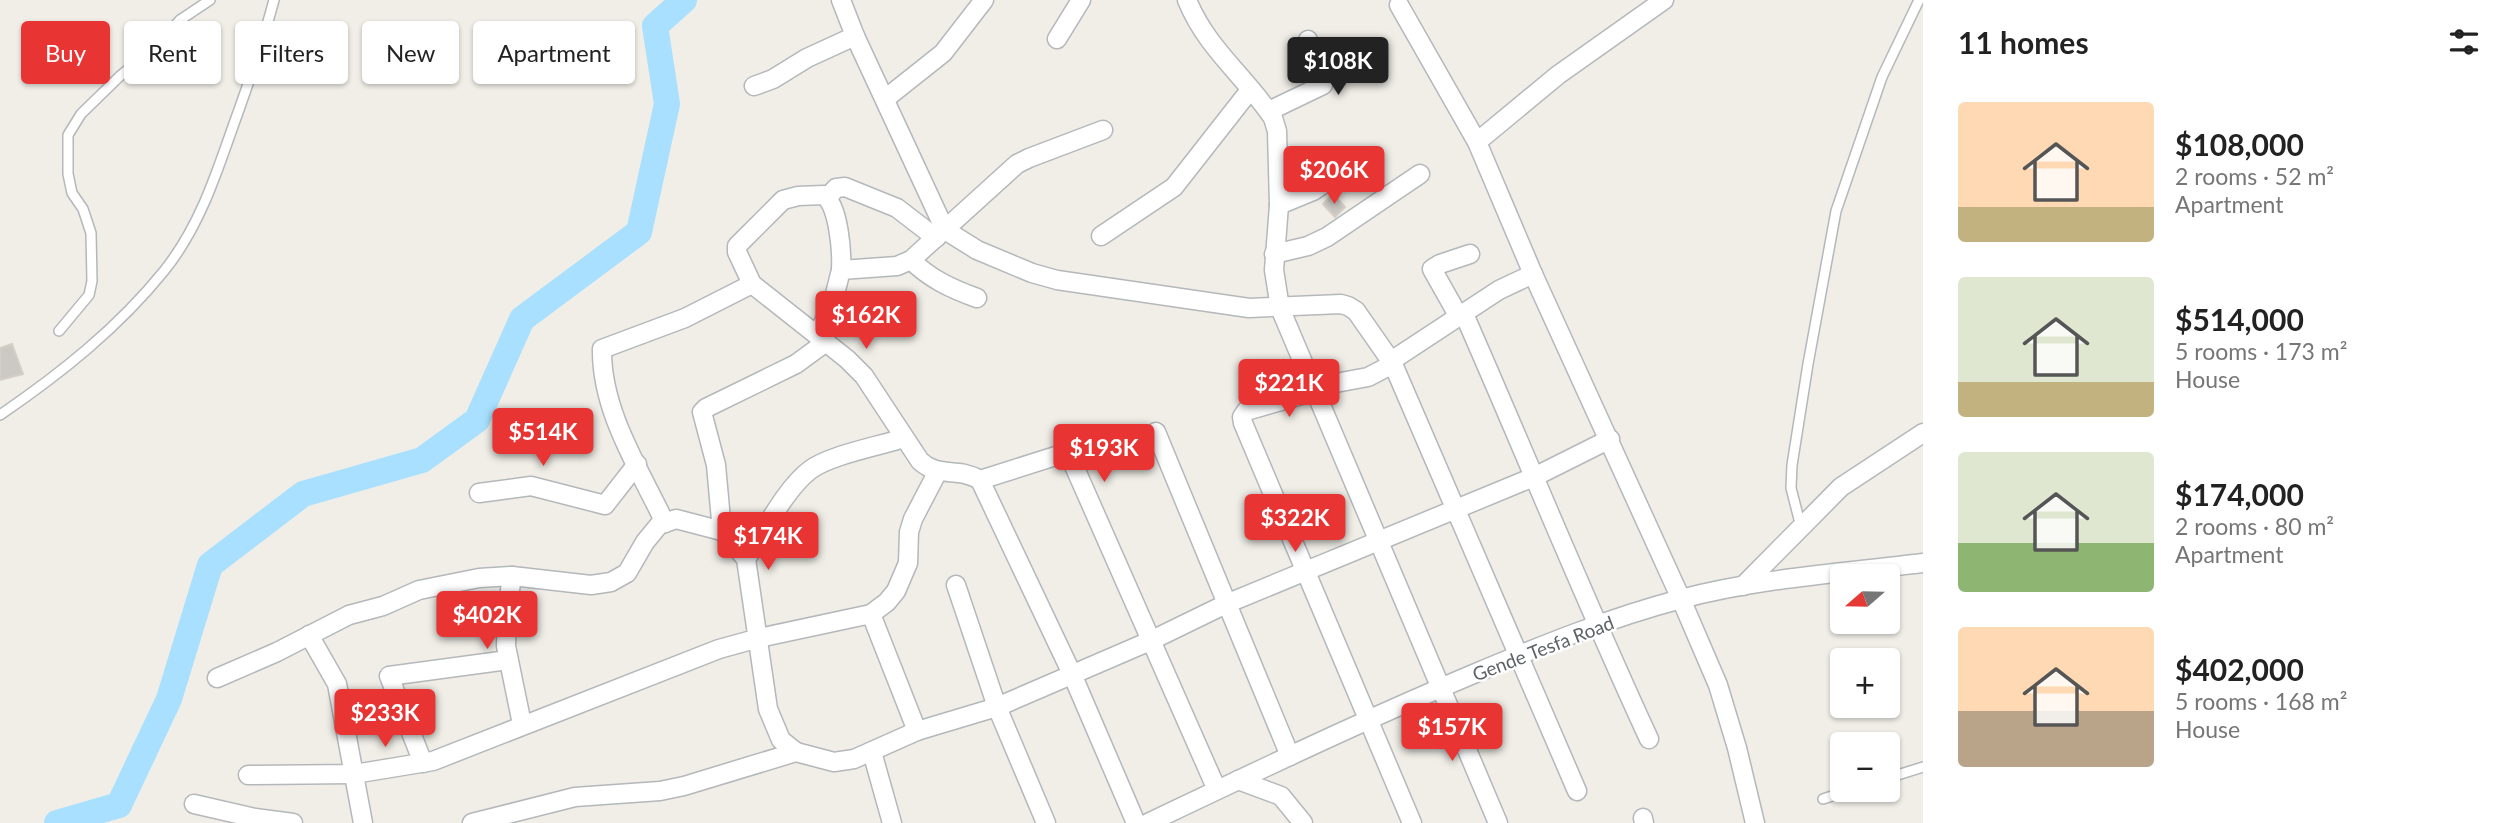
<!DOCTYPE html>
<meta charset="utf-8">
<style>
body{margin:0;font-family:Lato,sans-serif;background:#f2f2f2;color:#222;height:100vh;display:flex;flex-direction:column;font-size:26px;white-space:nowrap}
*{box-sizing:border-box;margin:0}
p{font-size:23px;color:#767676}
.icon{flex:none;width:38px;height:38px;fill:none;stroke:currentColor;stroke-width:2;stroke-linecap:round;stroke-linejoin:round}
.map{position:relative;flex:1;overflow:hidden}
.panel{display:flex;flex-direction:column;background:#fff;width:595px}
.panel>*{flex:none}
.hud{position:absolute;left:21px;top:21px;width:665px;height:63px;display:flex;gap:14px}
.needle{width:46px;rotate:250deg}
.fabs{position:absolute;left:1830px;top:564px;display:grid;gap:14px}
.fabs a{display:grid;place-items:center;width:70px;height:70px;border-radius:7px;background:#fff;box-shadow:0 2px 5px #0004;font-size:35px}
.price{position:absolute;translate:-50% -60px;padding:0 16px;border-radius:7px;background:#e93434;color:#fff;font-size:23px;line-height:46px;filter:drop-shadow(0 2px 4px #0008)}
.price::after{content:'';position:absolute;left:50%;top:42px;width:21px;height:16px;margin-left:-10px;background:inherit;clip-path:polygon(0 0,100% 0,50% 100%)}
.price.current{background:#222;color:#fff}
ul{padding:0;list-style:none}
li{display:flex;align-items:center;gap:21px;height:175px;padding:0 35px}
li span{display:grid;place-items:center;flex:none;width:196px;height:140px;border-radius:7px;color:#555}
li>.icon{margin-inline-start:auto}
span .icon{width:84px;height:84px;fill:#fffc;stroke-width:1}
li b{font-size:30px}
h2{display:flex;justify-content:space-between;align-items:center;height:84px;padding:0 35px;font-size:30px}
.pill{padding:0 24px;border-radius:7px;background:#fff;box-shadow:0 2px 5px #0004;font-size:24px;line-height:63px}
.pill.current{background:#e93434;color:#fff}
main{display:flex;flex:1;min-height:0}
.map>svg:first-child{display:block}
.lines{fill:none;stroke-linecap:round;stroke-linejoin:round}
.river{stroke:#a9e0ff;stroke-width:26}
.building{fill:#ccc9c4;stroke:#d5cfc5;stroke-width:2}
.lane-casing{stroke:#b4b8bb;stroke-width:12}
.street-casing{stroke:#b4b8bb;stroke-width:21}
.lane{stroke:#fff;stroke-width:9}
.street{stroke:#fff;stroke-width:18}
.labels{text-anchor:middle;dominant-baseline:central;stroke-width:5;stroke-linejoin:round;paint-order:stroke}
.street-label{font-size:19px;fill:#5e6367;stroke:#fff}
</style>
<main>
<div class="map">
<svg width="1923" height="823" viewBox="0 0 1923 823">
<rect width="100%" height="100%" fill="#f0eee7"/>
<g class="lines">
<polyline class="river" points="57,823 119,805 169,699 210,565 303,494 422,460 477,420 522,319 639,232 667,104 655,26 684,0"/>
</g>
<g class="building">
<polygon points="1333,194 1345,207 1335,217 1323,204"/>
<polygon points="12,344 23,374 0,380 0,348"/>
</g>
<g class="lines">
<g class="lane-casing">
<g id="lane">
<polyline points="59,331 89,295 92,281 91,233 83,209 72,193 68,174 68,135 81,114 120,76 152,50 180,20 210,0"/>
<path d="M0,415c60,-41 118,-87 164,-144 33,-41 50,-90 67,-139 16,-44 31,-87 43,-132"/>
<polyline points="1801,527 1791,488 1792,465 1808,364 1836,211 1882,77 1919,0"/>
<polyline points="1888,778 1923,767"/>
<polyline points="1823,799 1853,789"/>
</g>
</g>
<g class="street-casing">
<g id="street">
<polyline points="841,0 855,36 945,230 977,250 1032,273 1057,280 1249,308 1341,304 1348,306 1356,311 1393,364 1577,791"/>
<path d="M1187,0c20,49 58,76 86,118l4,13 2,74 -5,65 6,38 218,515"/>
<polyline points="1399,5 1477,142 1533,274 1681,599 1718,685 1737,748 1755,823"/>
<polyline points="1057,39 1081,0"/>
<polyline points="754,86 773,79 807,58 855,36"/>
<polyline points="885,99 943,53 984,0"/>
<polyline points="1269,111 1323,85 1308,40"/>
<polyline points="1477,142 1558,75 1664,0"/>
<polyline points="828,197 836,188 845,187 897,208 936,238"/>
<polyline points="1279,205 1313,191 1363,157"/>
<polyline points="1101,236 1174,187 1250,90"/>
<polyline points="1274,254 1308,246 1327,237 1420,174"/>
<path d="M911,260c19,19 41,29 66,38"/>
<path d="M841,270c1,-18 -2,-63 -17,-75l-26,1 -15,4 -46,46v6l15,32 95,75 17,17 56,85c20,18 36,5 60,19l92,194 64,149"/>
<path d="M1464,314c62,141 120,285 185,425"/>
<polyline points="1459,317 1432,269 1440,264 1470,254"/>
<polyline points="817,335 832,306 841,270 897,266 911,260 1017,164 1029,158 1103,130"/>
<polyline points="1391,361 1499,290 1533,274"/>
<polyline points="1314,387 1368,377 1393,364"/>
<polyline points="1316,391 1246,411 1242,417 1243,423 1412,823"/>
<polyline points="1156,432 1290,756"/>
<polyline points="980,480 1062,454 1066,454 1071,459 1217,790"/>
<polyline points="479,493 531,486 605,505 637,464"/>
<path d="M665,523c-26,-55 -64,-112 -63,-174l83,-31 67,-34"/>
<polyline points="722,531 716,465 702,412 706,408 796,364 826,342"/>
<path d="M746,559c18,-27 39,-70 64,-89 20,-15 69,-24 94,-32"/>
<polyline points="512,576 507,612 506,646 522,724"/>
<polyline points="956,585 997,707 1046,823"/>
<polyline points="1743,586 1841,487 1923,433"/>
<polyline points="871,614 917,731"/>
<polyline points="309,635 337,684 363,823"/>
<polyline points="217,678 277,652 349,615 383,606 419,590 479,578 512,576 591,585 611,582 627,573 645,542 659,525 676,519 722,531 746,559 768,709 781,740 796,752"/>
<polyline points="872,752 892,823"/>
<polyline points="423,763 389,676 508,660"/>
<polyline points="248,775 354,774 433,761 719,649 759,638 871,614 887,602 896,591 908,563 909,532 913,519 938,471"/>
<polyline points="1238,780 1281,796 1303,823"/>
<polyline points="194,804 255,818 293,823"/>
<polyline points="1643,818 1644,823"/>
<polyline points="472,823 575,797 660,791 684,786 796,752 834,762 854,759 917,731 997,707 1150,641 1226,604 1536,476 1610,439"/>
<path d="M1148,823c107,-51 214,-102 323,-148 69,-29 138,-57 210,-76 79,-21 162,-26 242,-36"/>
</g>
</g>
<use href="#lane" class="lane"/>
<use href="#street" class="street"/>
</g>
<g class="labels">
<g class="street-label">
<text transform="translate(1543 648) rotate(-21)">Gende Tesfa Road</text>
</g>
</g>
</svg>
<div class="fabs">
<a><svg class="needle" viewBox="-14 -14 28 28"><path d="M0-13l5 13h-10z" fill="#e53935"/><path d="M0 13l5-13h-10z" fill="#767676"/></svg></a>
<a>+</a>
<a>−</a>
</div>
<b class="price current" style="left:1338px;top:97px">$108K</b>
<b class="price" style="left:1334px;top:206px">$206K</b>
<b class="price" style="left:866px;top:351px">$162K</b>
<b class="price" style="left:1289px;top:419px">$221K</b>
<b class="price" style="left:543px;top:468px">$514K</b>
<b class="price" style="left:1104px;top:484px">$193K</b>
<b class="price" style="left:1295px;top:554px">$322K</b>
<b class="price" style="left:768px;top:572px">$174K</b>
<b class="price" style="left:487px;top:651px">$402K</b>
<b class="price" style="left:385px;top:749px">$233K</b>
<b class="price" style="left:1452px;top:763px">$157K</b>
<div class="hud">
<a class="pill current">Buy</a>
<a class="pill">Rent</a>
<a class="pill">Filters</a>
<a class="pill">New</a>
<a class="pill">Apartment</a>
</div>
</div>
<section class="panel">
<h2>11 homes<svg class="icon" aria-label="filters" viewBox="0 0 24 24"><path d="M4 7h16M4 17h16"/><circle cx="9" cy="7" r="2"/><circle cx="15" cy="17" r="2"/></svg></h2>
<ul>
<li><span style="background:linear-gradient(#ffd9b3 75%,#c2b280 0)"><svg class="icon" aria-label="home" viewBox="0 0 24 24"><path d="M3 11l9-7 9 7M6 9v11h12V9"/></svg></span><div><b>$108,000</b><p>2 rooms · 52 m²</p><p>Apartment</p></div></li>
<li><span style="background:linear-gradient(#dfe7d0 75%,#c2b280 0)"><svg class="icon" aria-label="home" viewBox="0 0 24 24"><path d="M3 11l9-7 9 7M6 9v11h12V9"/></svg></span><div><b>$514,000</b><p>5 rooms · 173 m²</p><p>House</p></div></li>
<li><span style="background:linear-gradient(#dfe7d0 65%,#8fb573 0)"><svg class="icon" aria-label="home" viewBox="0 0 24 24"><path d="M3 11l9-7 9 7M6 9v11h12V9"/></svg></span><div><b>$174,000</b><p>2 rooms · 80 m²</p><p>Apartment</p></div></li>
<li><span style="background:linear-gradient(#ffd9b3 60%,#b9a48a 0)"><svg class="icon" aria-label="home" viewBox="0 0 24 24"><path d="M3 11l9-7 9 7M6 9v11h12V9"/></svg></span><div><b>$402,000</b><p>5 rooms · 168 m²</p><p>House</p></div></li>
</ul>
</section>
</main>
